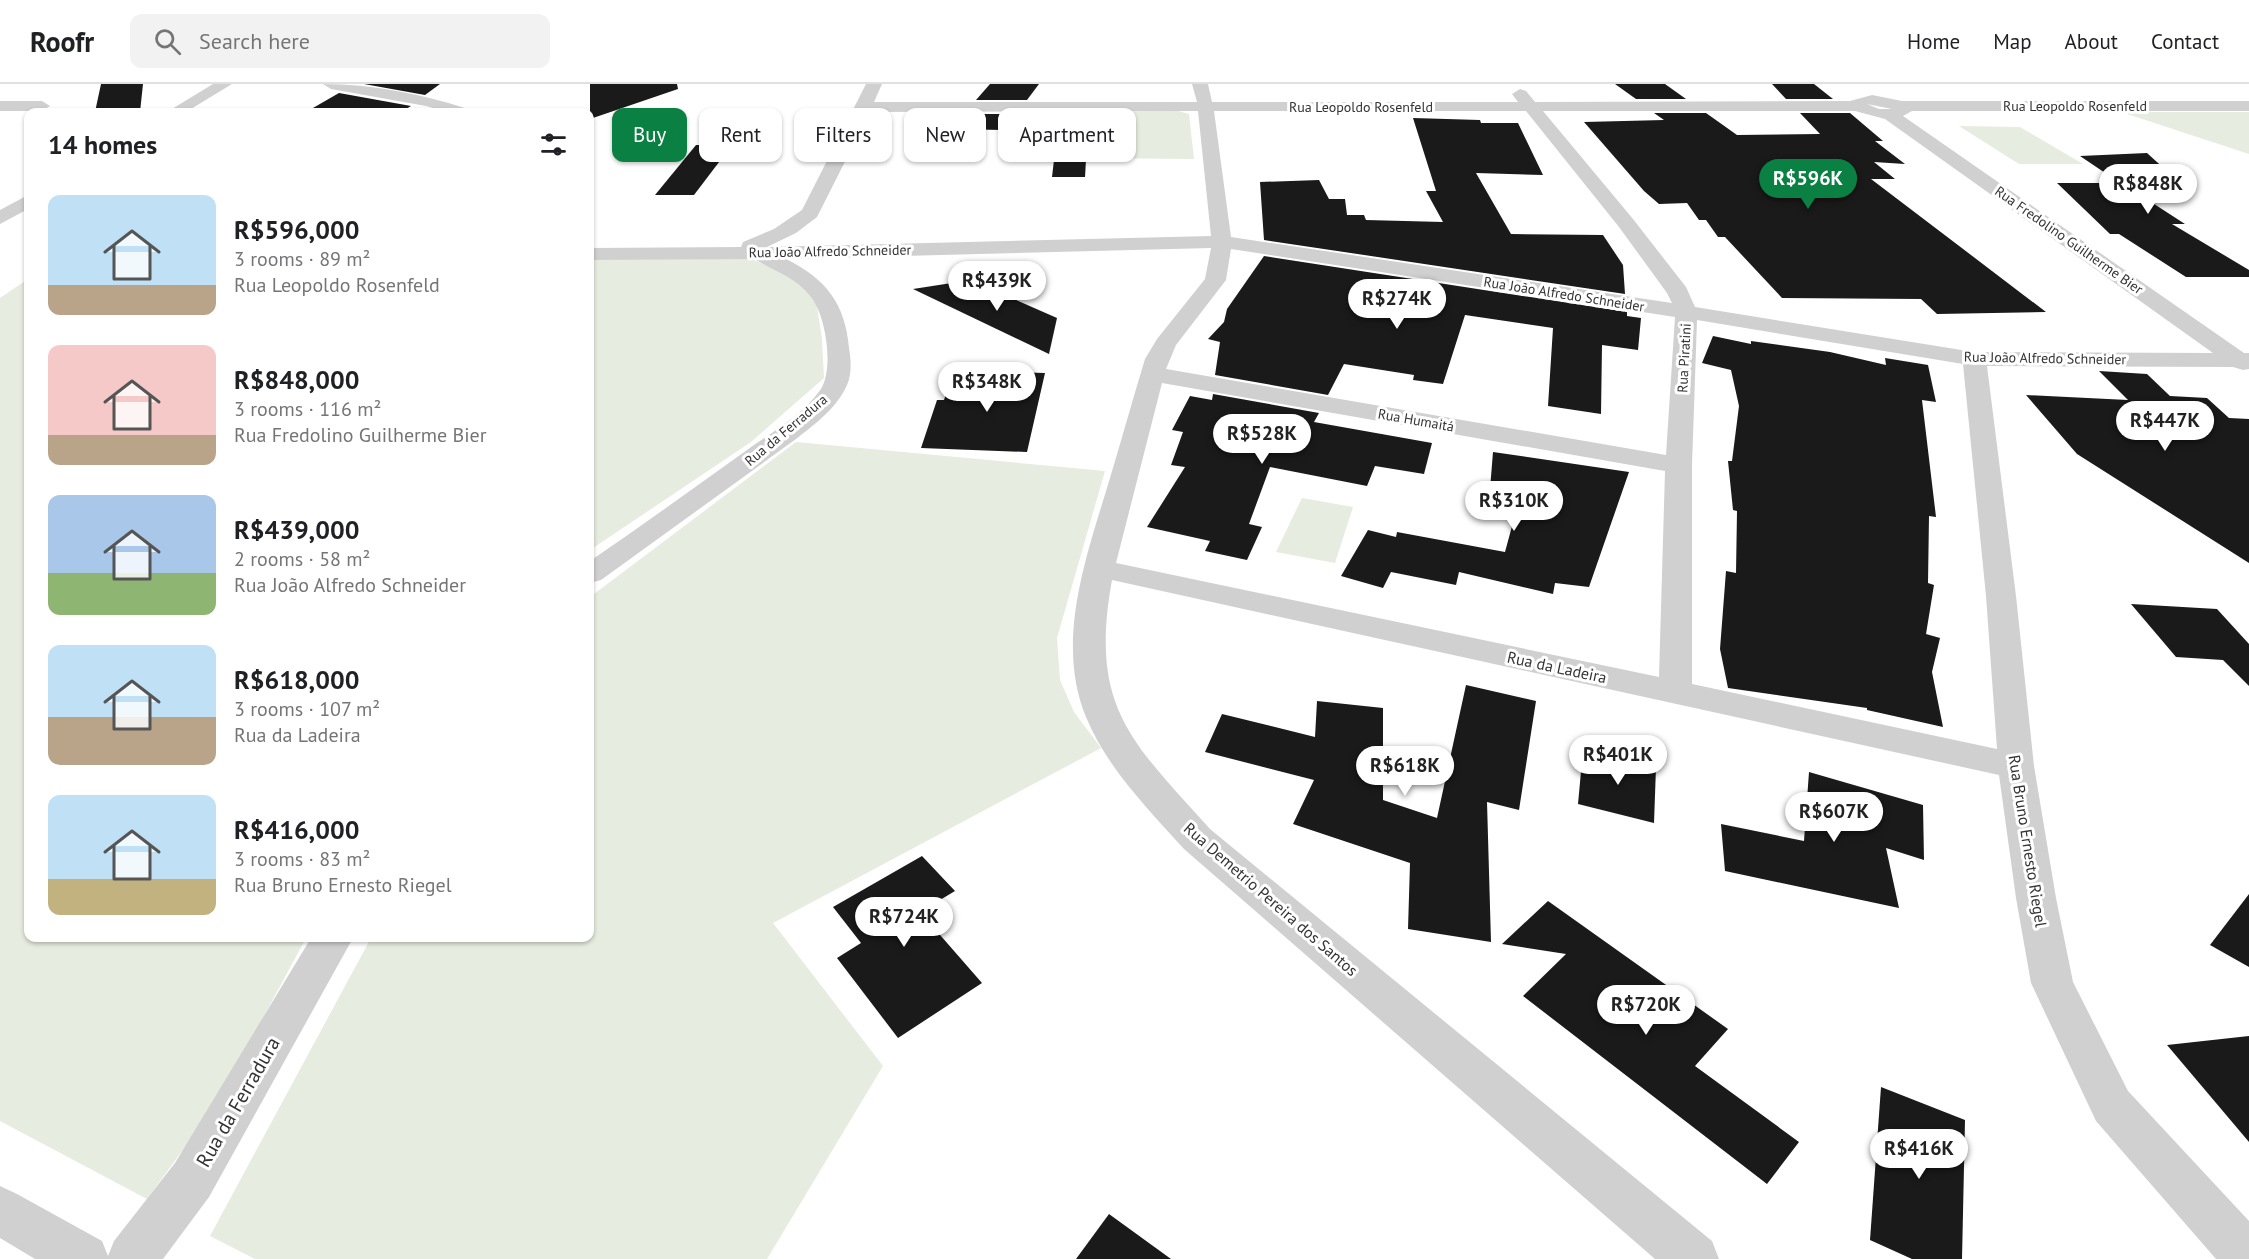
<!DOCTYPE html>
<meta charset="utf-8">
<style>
body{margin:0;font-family:"PT Sans",sans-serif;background:#f2f2f2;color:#202124;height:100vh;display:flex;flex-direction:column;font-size:22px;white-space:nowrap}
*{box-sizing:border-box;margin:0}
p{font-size:20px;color:#757577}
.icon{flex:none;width:33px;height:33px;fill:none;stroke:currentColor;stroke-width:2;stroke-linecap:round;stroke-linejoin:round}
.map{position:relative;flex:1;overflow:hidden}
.panel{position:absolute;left:24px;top:24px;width:570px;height:834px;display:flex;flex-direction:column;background:#fff;border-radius:12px;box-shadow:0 2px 4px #0004}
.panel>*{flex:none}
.guide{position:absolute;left:612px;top:24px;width:570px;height:54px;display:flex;gap:12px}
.price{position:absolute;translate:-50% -51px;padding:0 14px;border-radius:21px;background:#fff;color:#222;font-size:20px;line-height:39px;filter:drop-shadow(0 2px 3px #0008)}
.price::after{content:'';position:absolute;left:50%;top:36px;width:18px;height:14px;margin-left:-9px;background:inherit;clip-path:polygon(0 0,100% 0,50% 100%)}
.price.current{background:#0b8043;color:#fff}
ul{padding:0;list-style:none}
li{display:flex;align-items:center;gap:18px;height:150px;padding:0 24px}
li span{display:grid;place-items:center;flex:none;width:168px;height:120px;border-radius:12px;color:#555}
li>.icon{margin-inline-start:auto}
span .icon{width:72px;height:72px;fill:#fffc;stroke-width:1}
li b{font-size:26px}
h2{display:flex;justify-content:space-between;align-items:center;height:72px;padding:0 24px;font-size:26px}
.pill{padding:0 21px;border-radius:12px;background:#fff;box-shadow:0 2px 4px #0004;font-size:21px;line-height:54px}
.pill.current{background:#0b8043;color:#fff}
header{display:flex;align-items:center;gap:36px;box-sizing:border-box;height:84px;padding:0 30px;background:#fff;border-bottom:2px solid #e0e0e0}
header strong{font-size:28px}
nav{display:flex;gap:33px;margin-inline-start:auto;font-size:21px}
.search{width:420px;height:54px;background:#f2f2f2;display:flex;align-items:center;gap:15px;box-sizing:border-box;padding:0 21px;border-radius:12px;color:#757577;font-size:22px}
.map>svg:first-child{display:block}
.green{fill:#e6ecdf}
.building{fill:#1a1a1a}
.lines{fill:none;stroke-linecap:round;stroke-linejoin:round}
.minor{fill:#d0d0d0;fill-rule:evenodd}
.labels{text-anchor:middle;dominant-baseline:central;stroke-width:6;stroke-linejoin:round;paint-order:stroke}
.far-street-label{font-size:14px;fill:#333;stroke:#fff}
.street-label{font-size:16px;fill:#333;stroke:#fff}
.near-street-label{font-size:20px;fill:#333;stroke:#fff}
</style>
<header>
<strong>Roofr</strong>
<div class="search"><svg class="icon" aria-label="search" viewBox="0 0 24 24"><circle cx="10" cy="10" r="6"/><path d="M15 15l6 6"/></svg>Search here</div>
<nav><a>Home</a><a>Map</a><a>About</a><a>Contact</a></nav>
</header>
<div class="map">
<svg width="2249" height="1175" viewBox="0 0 2249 1175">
<rect width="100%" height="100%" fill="#fff"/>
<g class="green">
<polygon points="1178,27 1189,30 1194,75 1094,74 1098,59 1033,59 1041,28"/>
<polygon points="2121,28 2249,28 2249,70"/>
<polygon points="1959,42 2020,43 2083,80 2019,80"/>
<polygon points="590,175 751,175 784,189 807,204 817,222 822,255 824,294 751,358 590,466"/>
<polygon points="28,195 28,854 306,854 217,1019 147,1115 0,1037 0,214"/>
<polygon points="796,358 1105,387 1057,554 1060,596 1074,628 1101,664 773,839 883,982 767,1175 255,1175 210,1152 371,854 590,854 590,513"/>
<polygon points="1302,414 1353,423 1335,479 1276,468"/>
</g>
<g class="building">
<polygon points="101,0 143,0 140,28 95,28"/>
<polygon points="364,0 440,0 425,11"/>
<polygon points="590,0 677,0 678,5 590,35"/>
<polygon points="990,0 1039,0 1027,16 976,16"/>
<polygon points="1615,0 1665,0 1686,15 1636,15"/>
<polygon points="1772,0 1814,0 1833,15 1786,15"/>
<polygon points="339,9 411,22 401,28 306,28"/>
<polygon points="1654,29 1706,29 1737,51 1820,50 1800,29 1850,29 1883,57 1875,57 1905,80 1874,78 1895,95 1871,95 2046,228 1937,230 1921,215 1782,214 1725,153 1718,153 1706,136 1699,136 1687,119 1659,120 1644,107 1584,38 1664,36"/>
<polygon points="963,30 1016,30 1003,46 949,45"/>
<polygon points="1413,34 1480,36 1481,39 1518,39 1543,91 1476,89 1511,150 1603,151 1623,181 1625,210 1264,156 1260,98 1319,96 1329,115 1345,115 1347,131 1364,131 1366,136 1443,138 1426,107 1436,107"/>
<polygon points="1056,59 1087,59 1085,93 1052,93"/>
<polygon points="696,61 732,61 694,111 655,111"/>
<polygon points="2147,69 2179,98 2172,98 2193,111 2134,107 2185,140 2172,140 2249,186 2249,193 2186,193 2119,150 2110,150 2057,99 2120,99 2080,72"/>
<polygon points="1264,172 1627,228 1627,232 1641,234 1638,266 1602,261 1601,330 1548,322 1553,244 1465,231 1443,300 1413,296 1414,291 1344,280 1328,311 1215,291 1220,258 1208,255 1224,238 1227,225"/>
<polygon points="971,196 1057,234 1049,270 913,205"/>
<polygon points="1713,252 1751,260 1751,257 1830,268 1886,281 1885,274 1928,281 1936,318 1922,316 1936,433 1929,432 1928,499 1934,501 1926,550 1940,554 1932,588 1943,643 1867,626 1867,624 1728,604 1720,565 1726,487 1736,489 1737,427 1733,426 1728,377 1732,377 1739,322 1731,286 1702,279"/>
<polygon points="967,287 1045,289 1027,368 921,364 937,316 944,316 949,301 962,301"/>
<polygon points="2099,287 2147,290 2170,312 2207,314 2229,334 2249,335 2249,479 2077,370 2026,311 2128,316"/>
<polygon points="1213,310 1319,329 1314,338 1432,359 1424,390 1375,382 1367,402 1270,383 1249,440 1262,443 1247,476 1205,467 1210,457 1147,443 1185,383 1171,381 1183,348 1172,346 1190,312 1212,316"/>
<polygon points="1493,368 1629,388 1589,503 1555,499 1553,510 1459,488 1456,501 1391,488 1383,504 1341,492 1368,446 1396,453 1397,448 1505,468 1521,409 1490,405"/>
<polygon points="2131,520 2217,525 2249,560 2249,602 2223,576 2176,573"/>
<polygon points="1466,601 1536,617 1519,726 1487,718 1491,858 1408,845 1410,779 1293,740 1314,696 1205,668 1222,630 1315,653 1317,617 1383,624 1383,716 1437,734"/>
<polygon points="1583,666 1656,683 1654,739 1578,720"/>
<polygon points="1809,688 1923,721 1924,776 1886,764 1899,824 1725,787 1721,740 1804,757"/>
<polygon points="922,772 955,807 920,828 982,899 898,954 837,874 861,859 833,823"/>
<polygon points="2249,810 2249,883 2210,861"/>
<polygon points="1548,817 1728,945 1695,982 1799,1058 1767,1100 1523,912 1566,870 1502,860"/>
<polygon points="2249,952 2249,1058 2167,961"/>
<polygon points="1881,1003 1965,1036 1962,1175 1912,1175 1870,1156"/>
<polygon points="1109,1130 1171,1175 1076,1175"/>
</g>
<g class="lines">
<g class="minor">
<polygon points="213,0 232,0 186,28 167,28"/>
<path d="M323,0c50,0 98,10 145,25l2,3h-23l-21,-6 -95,-17z"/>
<path d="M866,0h16l-8,18h323l-5,-18h16l4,18h306l-6,-8 8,-5 6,2 9,11 315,-1 22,-6 30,6h347v10h-337l-9,5 341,237h5v16l-6,1 -10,-3 -246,-1 29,230 18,170 22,132 17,84 55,109 121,130v38h-33l-120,-138 -65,-138 -15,-85 -17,-123 -887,-195c-23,127 19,161 98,249l502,412 7,18h-64l-471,-410c-36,-40 -77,-81 -98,-132 -32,-77 2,-165 24,-239 12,-40 23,-80 35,-119l12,-20 48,-60 6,-31 -425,11c40,20 59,44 63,89 2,12 3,26 -2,37 -10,23 -32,39 -51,54l-195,141 -11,3v-22c53,-36 105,-74 157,-111 25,-18 56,-35 74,-61 13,-21 5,-73 -10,-92 -15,-20 -37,-26 -57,-38l-164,1v-12l151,-1 2,-5 31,-13 28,-19zM1867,20l25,5h-13zM1198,27l13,125 -444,11 29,-14 21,-16 53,-105zM1214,27h312l93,116 48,66 5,10 -441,-66zM1543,27h312l30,8 328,234 -239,-1 -279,-45 -9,-20 -53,-68zM1231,165l444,68 -9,138 -500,-86 10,-24 50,-65zM1697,236l266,44 23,232 11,153 -305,-65v-219zM1162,299l503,88 -6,206 -543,-114z"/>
<polygon points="0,17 42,17 50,22 42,27 0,27"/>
<polygon points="28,111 28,125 0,140 0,126"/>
<polygon points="311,854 353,854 209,1113 163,1175 35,1175 0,1154 0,1102 17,1110 102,1157 108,1172 114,1157 175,1079"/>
</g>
</g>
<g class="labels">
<g class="far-street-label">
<text x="2075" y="22">Rua Leopoldo Rosenfeld</text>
<text x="1361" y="23">Rua Leopoldo Rosenfeld</text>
<text transform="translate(2069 156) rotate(35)">Rua Fredolino Guilherme Bier</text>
<text transform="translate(830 167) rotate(-1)">Rua João Alfredo Schneider</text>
<text transform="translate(1564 210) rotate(9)">Rua João Alfredo Schneider</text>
<text transform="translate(1684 274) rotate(-87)">Rua Piratini</text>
<text transform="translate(2045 274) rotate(1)">Rua João Alfredo Schneider</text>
<text transform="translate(1416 336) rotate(10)">Rua Humaitá</text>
<text transform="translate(786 346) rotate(-40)">Rua da Ferradura</text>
</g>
<g class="street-label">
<text transform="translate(1557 583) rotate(12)">Rua da Ladeira</text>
<text transform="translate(2028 757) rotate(81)">Rua Bruno Ernesto Riegel</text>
<text transform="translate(1271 815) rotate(41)">Rua Demetrio Pereira dos Santos</text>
</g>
<g class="near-street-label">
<text transform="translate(238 1018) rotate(-60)">Rua da Ferradura</text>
</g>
</g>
</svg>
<b class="price current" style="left:1808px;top:126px">R$596K</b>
<b class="price" style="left:2148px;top:131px">R$848K</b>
<b class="price" style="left:997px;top:228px">R$439K</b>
<b class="price" style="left:1397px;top:246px">R$274K</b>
<b class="price" style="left:987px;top:329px">R$348K</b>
<b class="price" style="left:2165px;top:368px">R$447K</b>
<b class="price" style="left:1262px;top:381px">R$528K</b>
<b class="price" style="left:1514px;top:448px">R$310K</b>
<b class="price" style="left:1618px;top:702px">R$401K</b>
<b class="price" style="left:1405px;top:713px">R$618K</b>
<b class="price" style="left:1834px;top:759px">R$607K</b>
<b class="price" style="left:904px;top:864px">R$724K</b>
<b class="price" style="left:1646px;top:952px">R$720K</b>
<b class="price" style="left:1919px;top:1096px">R$416K</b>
<div class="guide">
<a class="pill current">Buy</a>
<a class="pill">Rent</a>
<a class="pill">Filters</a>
<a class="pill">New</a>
<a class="pill">Apartment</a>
</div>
<section class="panel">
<h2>14 homes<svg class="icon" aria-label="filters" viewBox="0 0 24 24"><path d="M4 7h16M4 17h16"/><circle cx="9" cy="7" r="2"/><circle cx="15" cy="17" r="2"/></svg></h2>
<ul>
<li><span style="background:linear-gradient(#bfe0f5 75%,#b9a48a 0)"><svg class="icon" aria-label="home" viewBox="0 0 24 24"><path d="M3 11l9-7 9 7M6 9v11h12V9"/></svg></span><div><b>R$596,000</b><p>3 rooms · 89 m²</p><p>Rua Leopoldo Rosenfeld</p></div></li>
<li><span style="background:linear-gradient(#f6c9c9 75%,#b9a48a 0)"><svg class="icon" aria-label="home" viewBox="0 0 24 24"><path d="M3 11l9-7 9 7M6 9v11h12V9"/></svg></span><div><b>R$848,000</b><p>3 rooms · 116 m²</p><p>Rua Fredolino Guilherme Bier</p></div></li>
<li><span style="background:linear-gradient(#a9c7e8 65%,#8fb573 0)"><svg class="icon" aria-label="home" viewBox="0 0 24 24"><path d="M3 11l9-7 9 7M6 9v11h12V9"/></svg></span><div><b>R$439,000</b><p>2 rooms · 58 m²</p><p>Rua João Alfredo Schneider</p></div></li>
<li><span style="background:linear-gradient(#bfe0f5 60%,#b9a48a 0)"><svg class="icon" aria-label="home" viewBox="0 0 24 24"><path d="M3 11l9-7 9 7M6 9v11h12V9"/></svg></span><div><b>R$618,000</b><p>3 rooms · 107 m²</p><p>Rua da Ladeira</p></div></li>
<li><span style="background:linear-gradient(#bfe0f5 70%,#c2b280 0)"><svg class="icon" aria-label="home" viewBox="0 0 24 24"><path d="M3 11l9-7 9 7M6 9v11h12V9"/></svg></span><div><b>R$416,000</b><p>3 rooms · 83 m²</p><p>Rua Bruno Ernesto Riegel</p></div></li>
</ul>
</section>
</div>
